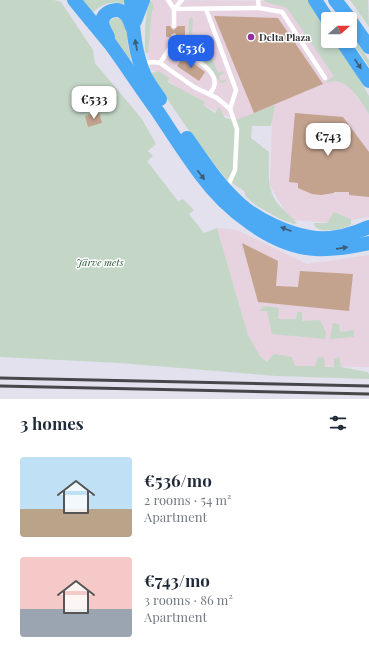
<!DOCTYPE html>
<meta charset="utf-8">
<style>
body{margin:0;font-family:"Playfair Display",serif;background:#f6f6f7;color:#1f2937;height:100vh;display:flex;flex-direction:column;font-size:15px;white-space:nowrap}
*{box-sizing:border-box;margin:0}
p{font-size:13px;color:#747a83}
.icon{flex:none;width:22px;height:22px;fill:none;stroke:currentColor;stroke-width:2;stroke-linecap:round;stroke-linejoin:round}
.map{position:relative;height:399px;overflow:hidden}
.details{display:flex;flex-direction:column;background:#fff;flex:1}
.details>*{flex:none}
.needle{width:26px;rotate:69deg}
.controls{position:absolute;left:321px;top:12px;display:grid;gap:8px}
.controls a{display:grid;place-items:center;width:36px;height:36px;border-radius:4px;background:#fff;box-shadow:0 2px 6px #0003;font-size:20px}
.price{position:absolute;translate:-50% -34px;padding:0 9px;border-radius:8px;background:#fff;color:#222;font-size:13px;line-height:26px;filter:drop-shadow(0 1px 2px #0008)}
.price::after{content:'';position:absolute;left:50%;top:24px;width:12px;height:9px;margin-left:-6px;background:inherit;clip-path:polygon(0 0,100% 0,50% 100%)}
.price.current{background:#2563eb;color:#fff}
ul{padding:0;list-style:none}
li{display:flex;align-items:center;gap:12px;height:100px;padding:0 20px}
li span{display:grid;place-items:center;flex:none;width:112px;height:80px;border-radius:4px;color:#555}
li>.icon{margin-inline-start:auto}
span .icon{width:48px;height:48px;fill:#fffc;stroke-width:1}
li b{font-size:17px}
h2{display:flex;justify-content:space-between;align-items:center;height:48px;padding:0 20px;font-size:17px}
.map>svg:first-child{display:block}
.commercial{fill:#e7d2e0}
.green{fill:#c4d7c7}
.building{fill:#c4a38e}
.lines{fill:none;stroke-linecap:round;stroke-linejoin:round}
.service{stroke:#fff;stroke-width:4.5}
.trunk{stroke:#4caaf4;stroke-width:14}
.rail{stroke:#47464a;stroke-width:3}
.oneway{fill:#3c5c78}
.poi-dot{fill:#90329c;stroke:#fff;stroke-width:1.5}
.labels{text-anchor:middle;dominant-baseline:central;stroke-width:3;stroke-linejoin:round;paint-order:stroke}
.poi-label{font-size:10px;font-weight:bold;fill:#333236;stroke:#fff;text-anchor:start}
.park-label{font-size:10px;font-style:italic;fill:#265634;stroke:#fff}
</style>
<div class="map">
<svg width="369" height="399" viewBox="0 0 369 399">
<rect width="100%" height="100%" fill="#e3e1ed"/>
<g class="commercial">
<polygon points="152,0 290,1 369,114 369,217 335,223 294,220 284,210 270,185 272,123 236,120 203,105 151,69 148,51"/>
<polygon points="217,228 237,230 307,264 369,255 369,367 294,366 268,362 260,356 248,335"/>
</g>
<g class="green">
<polygon points="0,0 54,0 61,2 93,50 95,63 142,119 156,144 148,151 153,156 147,161 178,201 183,199 194,210 189,214 204,233 217,228 248,335 260,356 267,362 274,354 292,357 295,366 315,366 318,357 324,358 325,367 334,367 334,359 339,357 341,367 367,372 369,374 369,379 276,376 119,363 0,357"/>
<path d="M82,0h46l-3,4c-14,-4 -23,0 -33,9z"/>
<path d="M150,0l3,3 1,7h-2l-4,44 -3,-2c0,-19 -1,-35 5,-52z"/>
<path d="M263,0h45l20,27v14h9l32,55v18c-11,-16 -23,-41 -46,-30l11,-8 -47,-68c-8,-4 -17,-3 -24,-8z"/>
<polygon points="350,0 368,0 369,27"/>
<polygon points="192,17 193,19 192,34 202,35 208,48 213,46 214,49 209,51 218,73 223,71 224,73 219,76 221,81 227,79 226,81 223,83 220,82 212,70 188,52 189,19"/>
<path d="M115,18c15,0 12,17 13,28 1,4 2,8 3,12l-2,2 -17,-23 -3,-16z"/>
<polygon points="350,32 369,60 369,67 350,38"/>
<path d="M159,71l10,7 -1,4 37,20 -2,3 12,8 4,-6 6,11 11,2 39,-15 -4,21h-19l-1,12 18,14c0,18 -3,39 10,53 6,7 13,12 18,18l-3,1 -14,-5 -23,-13 -11,-9 -2,-6 -18,-12 -34,-44 -40,-58v-4z"/>
<path d="M334,212l17,7v5c-6,6 -37,11 -37,-1h13z"/>
<polygon points="265,306 279,308 278,319 296,319 297,312 302,312 302,321 320,320 326,332 325,339 272,334 267,311 259,311"/>
<polygon points="333,323 339,324 340,332 354,330 354,337 330,339"/>
</g>
<g class="building">
<polygon points="214,16 278,18 323,84 254,113"/>
<polygon points="166,26 170,26 172,29 174,30 178,26 185,26 185,37 178,37 175,33 172,34 170,37 166,37"/>
<polygon points="184,56 205,72 199,81 177,66"/>
<polygon points="99,112 102,123 88,127 85,116"/>
<polygon points="295,113 343,117 369,152 369,197 349,195 349,192 334,192 334,193 321,195 312,194 298,188 298,183 289,182"/>
<polygon points="242,243 278,261 276,286 298,287 300,271 353,274 349,311 258,302"/>
</g>
<g class="lines">
<g class="service">
<polyline points="168,0 174,9 182,0"/>
<polyline points="258,0 259,8"/>
<polyline points="206,9 236,90 230,109"/>
<polyline points="174,26 174,9 259,8 282,12 325,78"/>
<polyline points="174,37 172,45 160,63 194,87 217,98 230,109 237,129 235,170 227,188"/>
<path d="M172,45c15,9 58,29 37,49"/>
<polyline points="142,63 153,62 160,63"/>
</g>
<g class="trunk">
<path d="M74,0c12,15 25,30 37,45 16,22 31,45 47,67 14,21 28,43 43,63 25,34 70,71 114,74 18,1 36,-2 54,-6"/>
<path d="M131,0c2,26 3,52 14,76 4,8 10,16 15,23"/>
<polyline points="315,0 328,20"/>
<polyline points="335,0 350,19"/>
<polyline points="350,20 369,47"/>
<polyline points="135,21 143,0"/>
<path d="M108,37c-2,-5 -6,-10 -6,-15 1,-11 15,-15 22,-9 5,3 6,9 8,14"/>
<polyline points="342,41 369,81"/>
<path d="M187,138c16,23 32,48 54,67 17,15 46,28 68,32 20,4 42,-2 60,-10"/>
</g>
<g class="rail">
<polyline points="0,378 369,386"/>
<polyline points="0,386 369,394"/>
</g>
</g>
<defs><path id="oneway-solid" d="M-6-.8H1V-3.2L6.5 0L1 3.2V.8H-6Z"/></defs>
<g class="oneway">
<use href="#oneway-solid" transform="translate(136 45) rotate(-101)"/>
<use href="#oneway-solid" transform="translate(358 64) rotate(56)"/>
<use href="#oneway-solid" transform="translate(201 175) rotate(53)"/>
<use href="#oneway-solid" transform="translate(286 229) rotate(-159)"/>
<use href="#oneway-solid" transform="translate(342 248) rotate(-8)"/>
</g>
<circle class="poi-dot" cx="251" cy="37" r="4"/>
<g class="labels">
<g class="poi-label">
<text x="259" y="37">Delta Plaza</text>
</g>
<g class="park-label">
<text x="100" y="262">Järve mets</text>
</g>
</g>
</svg>
<div class="controls">
<a><svg class="needle" viewBox="-14 -14 28 28"><path d="M0-13l5 13h-10z" fill="#e53935"/><path d="M0 13l5-13h-10z" fill="#747a83"/></svg></a>
</div>
<b class="price current" style="left:191px;top:69px">€536</b>
<b class="price" style="left:94px;top:120px">€533</b>
<b class="price" style="left:328px;top:157px">€743</b>
</div>
<section class="details">
<h2>3 homes<svg class="icon" aria-label="filters" viewBox="0 0 24 24"><path d="M4 7h16M4 17h16"/><circle cx="9" cy="7" r="2"/><circle cx="15" cy="17" r="2"/></svg></h2>
<ul>
<li><span style="background:linear-gradient(#bfe0f5 65%,#b9a48a 0)"><svg class="icon" aria-label="home" viewBox="0 0 24 24"><path d="M3 11l9-7 9 7M6 9v11h12V9"/></svg></span><div><b>€536/mo</b><p>2 rooms · 54 m²</p><p>Apartment</p></div></li>
<li><span style="background:linear-gradient(#f6c9c9 65%,#9aa5b1 0)"><svg class="icon" aria-label="home" viewBox="0 0 24 24"><path d="M3 11l9-7 9 7M6 9v11h12V9"/></svg></span><div><b>€743/mo</b><p>3 rooms · 86 m²</p><p>Apartment</p></div></li>
</ul>
</section>
